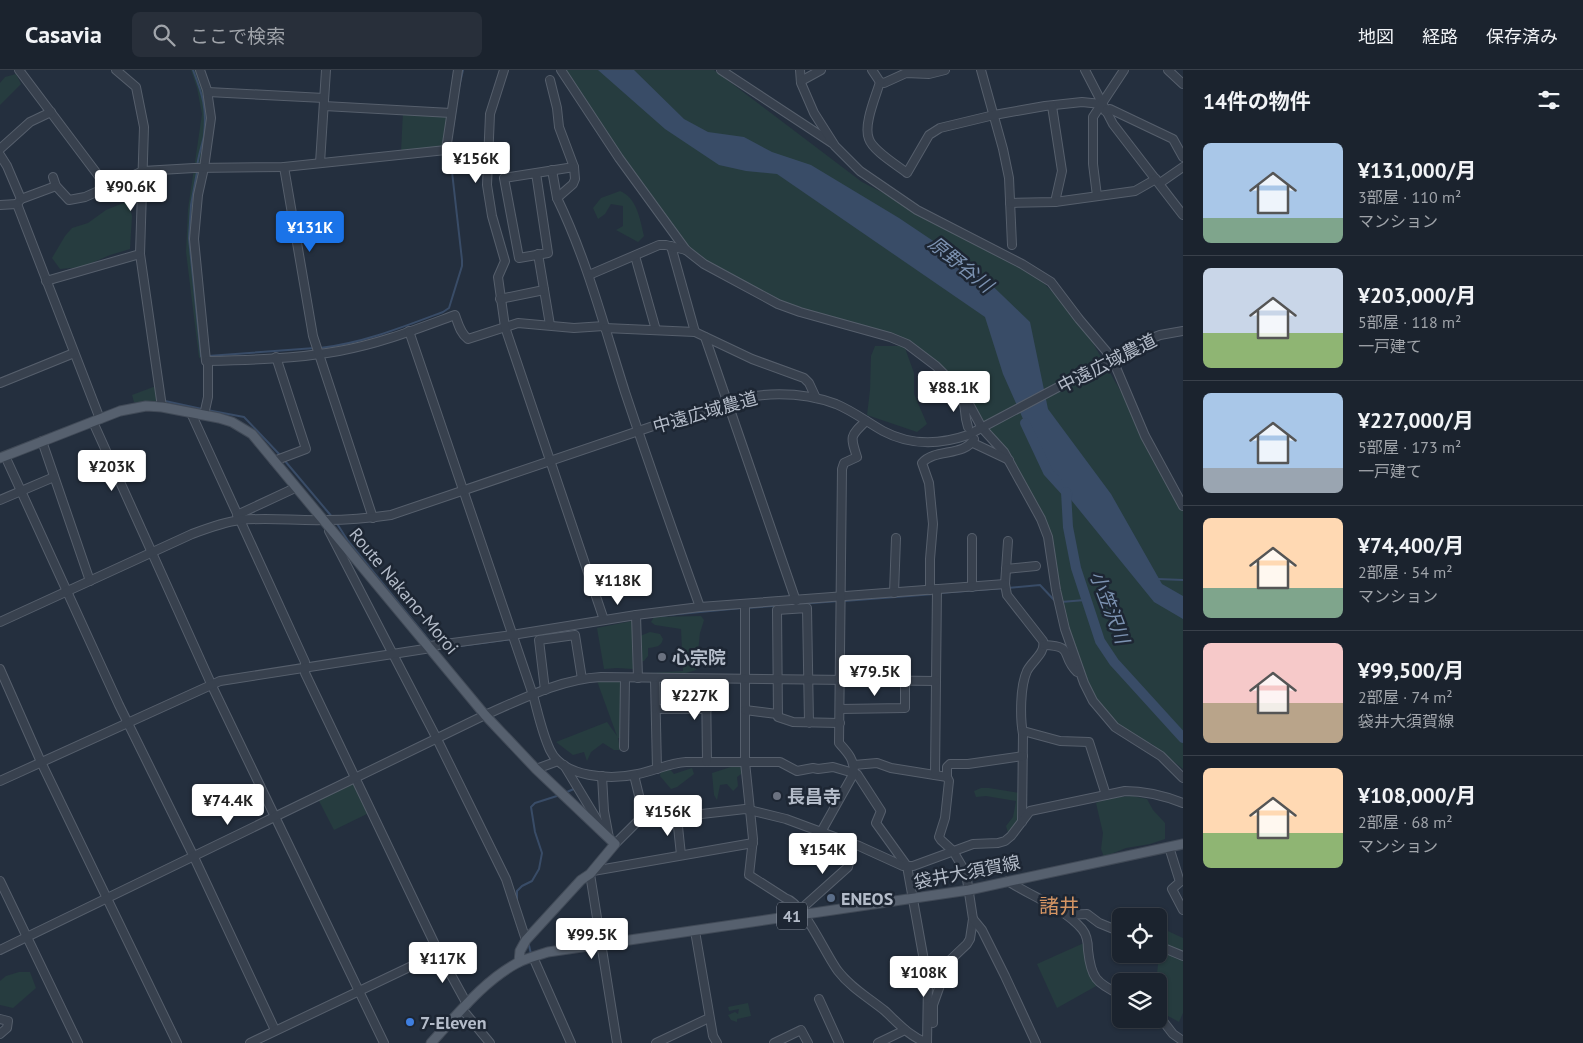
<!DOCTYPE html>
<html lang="ja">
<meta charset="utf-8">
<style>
body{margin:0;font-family:"PT Sans","Noto Sans JP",sans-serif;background:#282f3a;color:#f1f3f6;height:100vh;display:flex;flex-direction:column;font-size:19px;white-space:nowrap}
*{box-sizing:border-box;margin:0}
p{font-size:16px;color:#a0a4aa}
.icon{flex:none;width:28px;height:28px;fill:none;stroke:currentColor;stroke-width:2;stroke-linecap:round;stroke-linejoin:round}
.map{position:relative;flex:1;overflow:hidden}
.panel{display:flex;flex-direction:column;background:#1b232e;width:400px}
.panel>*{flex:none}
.controls{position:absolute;left:1112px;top:838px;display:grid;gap:10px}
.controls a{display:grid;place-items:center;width:55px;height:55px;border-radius:8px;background:#1b232e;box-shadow:0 1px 4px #0004,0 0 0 1px #39404a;font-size:25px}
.price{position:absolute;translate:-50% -42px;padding:0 11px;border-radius:5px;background:#fff;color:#222;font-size:16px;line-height:32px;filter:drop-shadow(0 1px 2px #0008)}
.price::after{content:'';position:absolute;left:50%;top:30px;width:15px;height:11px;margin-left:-8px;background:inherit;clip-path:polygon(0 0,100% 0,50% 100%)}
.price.active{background:#1a73e8;color:#fff}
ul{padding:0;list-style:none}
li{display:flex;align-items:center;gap:15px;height:125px;padding:0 20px}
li+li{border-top:1px solid #39404a}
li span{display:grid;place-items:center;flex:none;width:140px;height:100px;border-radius:8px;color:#555}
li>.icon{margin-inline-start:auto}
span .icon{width:60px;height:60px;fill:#fffc;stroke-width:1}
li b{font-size:21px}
h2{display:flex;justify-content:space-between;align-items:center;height:60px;padding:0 20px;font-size:21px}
header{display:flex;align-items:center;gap:30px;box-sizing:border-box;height:70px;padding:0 25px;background:#1b232e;border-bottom:1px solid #39404a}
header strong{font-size:24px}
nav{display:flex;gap:28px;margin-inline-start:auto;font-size:18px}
.search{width:350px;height:45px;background:#282f3a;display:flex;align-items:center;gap:12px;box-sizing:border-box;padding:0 18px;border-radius:8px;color:#a0a4aa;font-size:19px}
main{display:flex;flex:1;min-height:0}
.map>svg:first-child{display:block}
.green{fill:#263c3f}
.water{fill:#394c67}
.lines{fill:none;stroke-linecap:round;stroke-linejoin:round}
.stream{stroke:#394c67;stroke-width:2}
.river{stroke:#394c67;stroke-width:10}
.minor-casing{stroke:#565f6c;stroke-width:10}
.major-casing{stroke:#414a57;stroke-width:11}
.minor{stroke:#38414e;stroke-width:8}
.major{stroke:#56606e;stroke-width:9}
.worship-dot{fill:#6b7280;stroke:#1d2633;stroke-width:2}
.service-dot{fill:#5c6f8a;stroke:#1d2633;stroke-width:2}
.shop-dot{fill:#3f7fe0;stroke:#1d2633;stroke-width:2}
.labels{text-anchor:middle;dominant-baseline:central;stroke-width:5;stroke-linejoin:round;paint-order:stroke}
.shield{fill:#1d2633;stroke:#878f9c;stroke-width:1}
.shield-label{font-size:16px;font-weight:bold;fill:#b4bcc9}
.street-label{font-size:18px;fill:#b4bcc9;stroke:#1d2633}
.poi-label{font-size:18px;font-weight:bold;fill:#b4bcc9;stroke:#1d2633;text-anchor:start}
.water-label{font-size:19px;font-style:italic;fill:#7c92b1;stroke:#1d2633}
.quarter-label{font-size:20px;fill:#d59563;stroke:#1d2633}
</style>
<header>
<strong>Casavia</strong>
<div class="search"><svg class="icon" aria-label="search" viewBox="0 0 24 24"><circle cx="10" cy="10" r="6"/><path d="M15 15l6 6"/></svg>ここで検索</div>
<nav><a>地図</a><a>経路</a><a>保存済み</a></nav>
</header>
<main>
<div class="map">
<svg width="1183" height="973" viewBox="0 0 1183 973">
<rect width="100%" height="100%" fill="#242f3e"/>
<g class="green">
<polygon points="191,0 200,0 210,35 194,169 206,287 199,288 186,182 188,139 202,44 197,18"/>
<polygon points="561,0 714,0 862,112 1028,197 1079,249 1143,360 1183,436 1183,699 1152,674 1129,665 1101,641 1081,604 1058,528 1040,442 1010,389 921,283 905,278 914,303 914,324 927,354 917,362 867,345 870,320 871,286 875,276 902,276 821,247 782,235 744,216 684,177"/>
<polygon points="16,4 21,14 0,35 0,13 5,7"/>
<polygon points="403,41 447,43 443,78 401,82"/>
<path d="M620,121c17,7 20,28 24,45l-6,6 -22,-12 7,-4v-20l-12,-2 -6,10 -7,5 -5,-11 8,-10z"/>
<polygon points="128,131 132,146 130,179 110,185 83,197 60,199 52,188 65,166 72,158 88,153 106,140"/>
<polygon points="156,316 158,333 134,332 132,325"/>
<polygon points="701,546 704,550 700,563 696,600 683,604 652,606 652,603 683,601 681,559 655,555 651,552 654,547"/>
<polygon points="632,551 633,599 617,598 604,599 597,558"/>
<path d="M650,562l10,2 3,5c-2,8 -7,8 -15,9v8l-4,5 -6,1 2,-26z"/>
<polygon points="597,611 621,611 621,668 618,668 620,680 614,680 603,673 591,682 587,691 584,682 573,685 556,672 607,652 617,666"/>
<polygon points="667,696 674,704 692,698 694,704 677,717 671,719 660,706 661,697"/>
<polygon points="734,696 741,697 744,702 737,707 738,716 733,721 727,714 720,715 717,730 714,725 712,703"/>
<polygon points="354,711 369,743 334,760 318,729"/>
<path d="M981,718h8l31,5c0,19 2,26 -12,40l-2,-7 7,-9 3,-16 -30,-5 -10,1 -2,-6z"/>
<polygon points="1132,726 1147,729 1153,740 1165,753 1165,769 1150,774 1126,778 1104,787 1101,779 1103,763 1096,733 1107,728"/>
<polygon points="1159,857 1183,868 1183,884 1159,874"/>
<polygon points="1084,873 1086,874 1098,915 1057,938 1037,894"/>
<polygon points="1160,879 1183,889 1183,943 1179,952 1159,941 1159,911 1156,911"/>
<polygon points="19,902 30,902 36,918 13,938 0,935 0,911 6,906"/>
<polygon points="748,933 751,946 737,949 737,952 731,950 728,945 735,942 738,944 739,939 729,941 728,937"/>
</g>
<polygon class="water" points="598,0 634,0 684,49 708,62 744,67 772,82 811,95 899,148 975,199 1030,252 1048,339 1111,424 1162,514 1183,526 1183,549 1154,532 1059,415 1036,378 1003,304 985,247 777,104 746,101 719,95 665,59"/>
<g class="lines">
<g class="stream">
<path d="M193,0c10,26 14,38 11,66 -2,10 -6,20 -7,31"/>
<polyline points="459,17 463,0"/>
<polyline points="453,57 456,37"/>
<polyline points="197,102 191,135 189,168 201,286 203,286"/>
<path d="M320,278c43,-5 83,-21 123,-36l6,-4 13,-42v-6l-12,-106v-10"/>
<polyline points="208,286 315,278"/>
<polyline points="165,331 202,339"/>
<polyline points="207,340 244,347 280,385"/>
<polyline points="285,391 333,448"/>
<polyline points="336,452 348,471 432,574"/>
<polyline points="1158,509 1183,510"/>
<polyline points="1008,518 1040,515 1056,532"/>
<polyline points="939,523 1004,518"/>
<polyline points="844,531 934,524"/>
<polyline points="1061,532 1085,530"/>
<polyline points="747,538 839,531"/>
<polyline points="647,547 742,538"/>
<polyline points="516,568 539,564"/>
<polyline points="435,577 437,579 512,569"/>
<polyline points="567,722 576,718"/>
<polyline points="517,831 517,821 522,816 532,811 539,799 542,783 535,762 531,737 535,733 560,725"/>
<polyline points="528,871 531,884"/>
</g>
<g class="river">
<polyline points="1025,353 1048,402 1068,424"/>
<polyline points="1066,422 1068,457 1076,498 1100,571 1114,592 1183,668"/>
</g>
<g class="minor-casing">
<g id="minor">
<polyline points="19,0 107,117"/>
<polyline points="116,0 136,17 144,57 140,184 162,337"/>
<path d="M200,0l7,20 4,28 -7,50 -6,27 -4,44 12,122c44,-1 89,-2 133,-10 40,-7 78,-22 116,-36 3,8 5,18 13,24l50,-16 56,5 30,-2"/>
<polyline points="504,0 490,44 487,115 492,146 505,191 498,207 505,257 604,550"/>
<polyline points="561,0 619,88 686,180 704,194 778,234 800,242 890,267 907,274 936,296 963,323 982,358 1004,382 1041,449 1048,467 1056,520 1065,559 1084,613 1093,631 1115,657 1161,686 1183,708"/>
<polyline points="721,0 832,73"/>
<polyline points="800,0 801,13 814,43 835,76 860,101 917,140 1022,194 1051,212 1079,249 1112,288 1145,366 1183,436"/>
<polyline points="872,0 880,12 884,13 906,3 929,4 945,0"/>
<polyline points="981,0 1003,79 1009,108 1012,175"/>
<polyline points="1085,0 1113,54 1183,145"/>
<polyline points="1168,0 1183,14"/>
<path d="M550,10l7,28 2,19 15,40 1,12 -2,5 -16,14c30,62 47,128 68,194 24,72 49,143 75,215"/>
<polyline points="801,11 821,0"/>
<path d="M880,12c-4,14 -17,43 -11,57 4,12 28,26 38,34l22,-38 11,-7 54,-13 51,-9 37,-4 19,2"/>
<polyline points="208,22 324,28"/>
<polyline points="324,36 451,43"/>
<polyline points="1052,36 1062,101 1055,132"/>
<polyline points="1105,41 1110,39 1173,69 1183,87"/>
<polyline points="0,79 30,52 51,42"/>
<polyline points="0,85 7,96 21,129 17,134"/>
<polyline points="320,93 326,0"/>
<polyline points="284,97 313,266 373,448"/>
<polyline points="552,100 557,128"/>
<polyline points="536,103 548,183 519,188 504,108 574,97"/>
<polyline points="53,107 56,116 69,130 85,127 143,101 194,98 284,97 446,80 458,0"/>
<polyline points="1160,113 1183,97"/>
<polyline points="1097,126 1093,94 1093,47 1124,0"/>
<polyline points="21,129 56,116"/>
<polyline points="1010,133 1055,132 1135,121 1156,109"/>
<polyline points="17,134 100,349"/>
<polyline points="0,135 17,134"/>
<polyline points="671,176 695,262"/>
<polyline points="538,184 550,255"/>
<polyline points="635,186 656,260"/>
<polyline points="589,205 659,175 666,175 686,180"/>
<polyline points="46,211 140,184"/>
<polyline points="500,229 544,220"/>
<polyline points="605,258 695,262 752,289 804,308 809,313 816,328"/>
<path d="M409,261l124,364c5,18 9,38 17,55 13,28 61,30 88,24 16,-3 31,-11 48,-12h94l17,9 16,-3 5,1 15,-2 24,7 24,37 -5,12 31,43 21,117 -1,60c-18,-7 -28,-19 -42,-32 -16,-13 -34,-23 -47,-40 -13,-17 -34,-68 -53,-73l-36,-23 4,-36 -8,-77v-157"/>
<polyline points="705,267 796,531"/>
<polyline points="0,313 74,283"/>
<polyline points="963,325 966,349 968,357"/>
<polyline points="191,343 305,592 305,603 439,883 467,934"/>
<polyline points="204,345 208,327 208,291"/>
<polyline points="93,352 213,618 384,973"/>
<polyline points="42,371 90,511"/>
<polyline points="973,373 1009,390"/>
<polyline points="5,386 119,635 193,785 275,960"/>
<polyline points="274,391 306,379 276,287"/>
<polyline points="0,430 54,407"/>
<polyline points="237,445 295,418"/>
<polyline points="329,461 437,669 506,809 526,870"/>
<path d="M1008,471l-3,43 2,11 36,46c3,12 -11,20 -16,30 -7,15 -7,47 -4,63l-1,88"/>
<polyline points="1006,499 1036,496"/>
<polyline points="972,517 972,468"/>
<path d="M930,520v-31l3,-35 -4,-41 -7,-20c13,-15 42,-6 52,-24"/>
<polyline points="894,523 896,468"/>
<polyline points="636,545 638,608"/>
<path d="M0,552l192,-88c16,-6 32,-12 48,-14 29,-3 57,1 86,0 22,0 44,-2 65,-5l336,-114c37,-9 73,-10 109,3 17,7 31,18 47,27 28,15 56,14 85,4l179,-95 13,-5 23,-4"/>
<path d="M1044,575c31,1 16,10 33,27"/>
<polyline points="430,576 512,565 636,545 700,537 1005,514"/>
<polyline points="0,599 41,692 177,973"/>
<polyline points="655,609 657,699"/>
<polyline points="706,609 707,692"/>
<polyline points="545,620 539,570 575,565 582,609"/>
<polyline points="656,639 707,639"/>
<polyline points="840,639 905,638 905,611"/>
<polyline points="745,640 777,644"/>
<polyline points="809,653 807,538 777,540 778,647 793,652 840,653"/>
<polyline points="1023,661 1060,671 1089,672 1106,725"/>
<polyline points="624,677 625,608"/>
<polyline points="564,695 599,753 598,758"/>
<polyline points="854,695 877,693 891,698 947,707 949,711 945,748 939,767 941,770 953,781 966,803 973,849 970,869 967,874 947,893 943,907 940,910 928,913"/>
<polyline points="536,699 558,691"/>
<polyline points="634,705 645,750"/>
<polyline points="935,705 937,519"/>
<polyline points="602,706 604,741 609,768"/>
<polyline points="947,707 947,697 950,694 968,694 1023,686"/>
<polyline points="0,711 220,611 431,578"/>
<polyline points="677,747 681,785"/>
<path d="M821,762l33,-59c0,-14 -6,-20 -15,-30l3,-274 2,-6 13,-6c-7,-21 -7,-21 9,-36"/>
<path d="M615,774l22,-22 4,-1 104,-12 41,10 73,27 44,20h10l60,-22 25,-1 7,-2 6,-5 19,-25 95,-20c19,0 40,5 58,12"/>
<polyline points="1169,777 1180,812 1172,819 1183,840"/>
<polyline points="593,801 753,773"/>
<polyline points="590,804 617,973"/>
<polyline points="0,811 78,973"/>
<path d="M1008,811c24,16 55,26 74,48 5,6 6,13 6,21 3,28 8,33 33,45"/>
<polyline points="800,840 848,797 853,774"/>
<polyline points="1067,845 1087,844 1099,853 1121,862"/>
<polyline points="973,849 982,860 1005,906 1036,973"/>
<polyline points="695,861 713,966 717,973"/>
<polyline points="1159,876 1183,886"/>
<path d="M0,880l485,-235c37,-16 76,-36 116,-38l335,4"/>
<polyline points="533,887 571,973"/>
<polyline points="819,929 839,973"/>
<polyline points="462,939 490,973"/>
<polyline points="1159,946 1173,964 1183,971"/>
<polyline points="0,949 8,951 7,958 0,964"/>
<polyline points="933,953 933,935 943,907"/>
<polyline points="250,973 439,883"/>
<polyline points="656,973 709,948"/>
<polyline points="774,973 801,960 808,973"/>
<polyline points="878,973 905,960"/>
</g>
</g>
<g class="major-casing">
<g id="major">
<polyline points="0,388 120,341 146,336 162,337 219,348 232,352 252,364 485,645 536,699 615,774 590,804 581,810 526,870 520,881 519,892"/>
<path d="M431,973c27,-29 52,-62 88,-81 9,-4 20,-7 29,-10l421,-62 214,-46"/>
</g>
</g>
<use href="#minor" class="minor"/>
<use href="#major" class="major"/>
</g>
<g class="worship-dot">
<circle cx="662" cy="587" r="5"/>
<circle cx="777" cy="726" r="5"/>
</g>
<circle class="service-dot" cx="831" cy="828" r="5"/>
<circle class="shop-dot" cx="410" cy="952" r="5"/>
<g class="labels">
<rect class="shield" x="777" y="832.5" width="30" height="27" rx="4"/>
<g class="shield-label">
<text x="792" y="846">41</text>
</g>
<g class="street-label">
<text transform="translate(1107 293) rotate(-27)">中遠広域農道</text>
<text transform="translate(705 342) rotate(-16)">中遠広域農道</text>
<text transform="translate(404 521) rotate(50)">Route Nakano-Moroi</text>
<text transform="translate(967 802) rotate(-11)">袋井大須賀線</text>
</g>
<g class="poi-label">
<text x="672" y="587">心宗院</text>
<text x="787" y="726">長昌寺</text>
<text x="841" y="828">ENEOS</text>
<text x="420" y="952">7-Eleven</text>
</g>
<g class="water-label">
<text transform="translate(961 194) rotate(39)">原野谷川</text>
<text transform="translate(1110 537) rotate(69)">小笠沢川</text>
</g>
<g class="quarter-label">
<text x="1059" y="836">諸井</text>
</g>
</g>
</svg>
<div class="controls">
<a><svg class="icon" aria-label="locate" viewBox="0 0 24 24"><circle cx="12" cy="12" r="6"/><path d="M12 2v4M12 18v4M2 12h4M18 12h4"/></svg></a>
<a><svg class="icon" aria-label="layers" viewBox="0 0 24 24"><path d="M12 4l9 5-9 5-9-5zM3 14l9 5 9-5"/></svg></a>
</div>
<b class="price" style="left:476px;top:114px">¥156K</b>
<b class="price" style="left:131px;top:142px">¥90.6K</b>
<b class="price active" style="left:310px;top:183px">¥131K</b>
<b class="price" style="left:954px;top:343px">¥88.1K</b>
<b class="price" style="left:112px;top:422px">¥203K</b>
<b class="price" style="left:618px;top:536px">¥118K</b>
<b class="price" style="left:875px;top:627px">¥79.5K</b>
<b class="price" style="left:695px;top:651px">¥227K</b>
<b class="price" style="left:228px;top:756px">¥74.4K</b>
<b class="price" style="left:668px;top:767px">¥156K</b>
<b class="price" style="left:823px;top:805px">¥154K</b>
<b class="price" style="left:592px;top:890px">¥99.5K</b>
<b class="price" style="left:443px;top:914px">¥117K</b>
<b class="price" style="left:924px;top:928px">¥108K</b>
</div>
<section class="panel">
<h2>14件の物件<svg class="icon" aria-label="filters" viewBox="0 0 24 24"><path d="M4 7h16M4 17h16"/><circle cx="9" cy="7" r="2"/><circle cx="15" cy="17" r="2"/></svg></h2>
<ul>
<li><span style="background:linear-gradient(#a9c7e8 75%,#7fa58c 0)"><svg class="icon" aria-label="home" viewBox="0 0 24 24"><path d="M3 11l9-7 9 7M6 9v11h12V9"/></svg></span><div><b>¥131,000/月</b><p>3部屋 · 110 m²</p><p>マンション</p></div></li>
<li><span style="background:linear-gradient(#c9d6e8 65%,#8fb573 0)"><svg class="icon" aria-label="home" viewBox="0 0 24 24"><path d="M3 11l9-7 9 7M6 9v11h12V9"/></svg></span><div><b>¥203,000/月</b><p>5部屋 · 118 m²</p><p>一戸建て</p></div></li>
<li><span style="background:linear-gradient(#a9c7e8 75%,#9aa5b1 0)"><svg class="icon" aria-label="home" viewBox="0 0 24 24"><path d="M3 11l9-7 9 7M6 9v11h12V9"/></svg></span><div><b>¥227,000/月</b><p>5部屋 · 173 m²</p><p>一戸建て</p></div></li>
<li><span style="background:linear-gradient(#ffd9b3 70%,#7fa58c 0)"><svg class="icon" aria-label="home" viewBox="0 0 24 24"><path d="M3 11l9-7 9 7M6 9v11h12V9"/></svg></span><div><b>¥74,400/月</b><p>2部屋 · 54 m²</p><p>マンション</p></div></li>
<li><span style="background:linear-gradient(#f6c9c9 60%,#b9a48a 0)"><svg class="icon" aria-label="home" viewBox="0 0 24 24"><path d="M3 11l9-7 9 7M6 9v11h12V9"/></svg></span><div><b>¥99,500/月</b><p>2部屋 · 74 m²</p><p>袋井大須賀線</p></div></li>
<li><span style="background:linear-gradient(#ffd9b3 65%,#8fb573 0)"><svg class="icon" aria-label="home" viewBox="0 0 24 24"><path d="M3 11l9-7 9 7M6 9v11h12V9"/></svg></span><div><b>¥108,000/月</b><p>2部屋 · 68 m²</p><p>マンション</p></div></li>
</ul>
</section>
</main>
